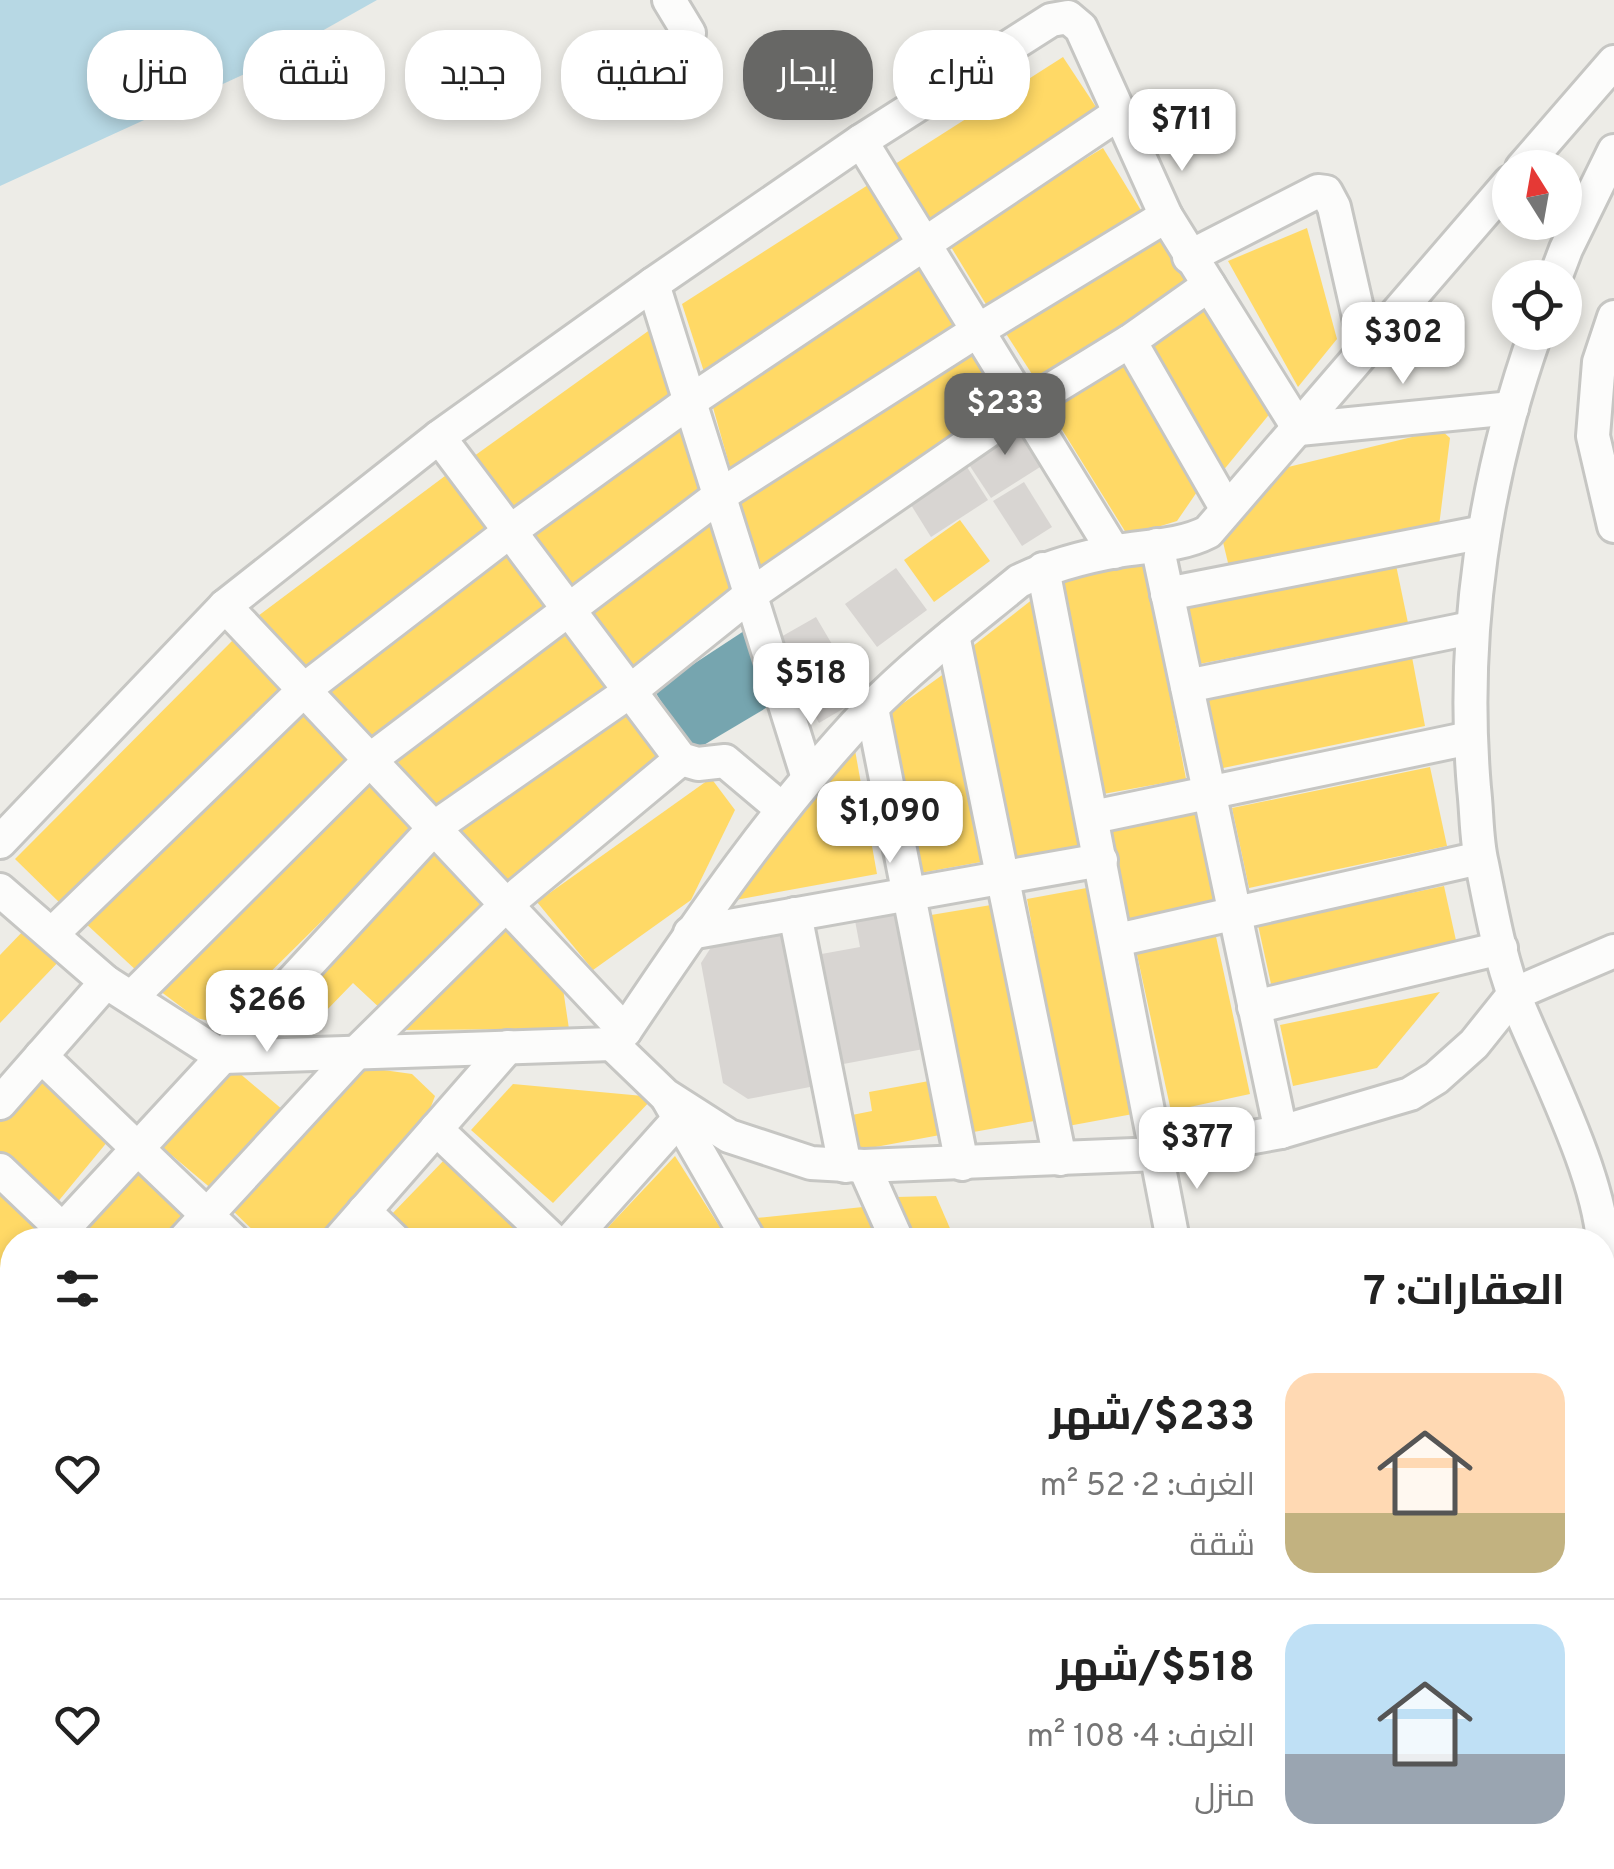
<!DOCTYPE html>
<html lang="ar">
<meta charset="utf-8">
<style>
body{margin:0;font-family:Overpass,Cairo,sans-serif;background:#f6f6f6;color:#222;direction:rtl;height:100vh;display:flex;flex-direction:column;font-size:38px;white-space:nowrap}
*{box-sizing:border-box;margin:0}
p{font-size:32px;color:#767676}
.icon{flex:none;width:55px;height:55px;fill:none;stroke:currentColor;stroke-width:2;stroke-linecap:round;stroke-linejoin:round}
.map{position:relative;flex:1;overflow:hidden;direction:ltr}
.panel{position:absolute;left:0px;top:1228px;width:1615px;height:642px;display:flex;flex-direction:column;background:#fff;border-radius:40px 40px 0 0;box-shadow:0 5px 15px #0003;direction:rtl}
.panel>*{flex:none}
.top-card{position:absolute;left:30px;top:30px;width:1000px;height:90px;direction:rtl;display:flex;gap:20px}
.needle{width:65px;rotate:349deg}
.controls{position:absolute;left:1492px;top:150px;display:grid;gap:20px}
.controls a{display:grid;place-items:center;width:90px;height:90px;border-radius:50%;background:#fff;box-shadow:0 5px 15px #0003;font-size:50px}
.price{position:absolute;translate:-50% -85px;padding:0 22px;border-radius:20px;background:#fff;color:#222;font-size:32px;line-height:65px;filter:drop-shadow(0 2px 5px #0008)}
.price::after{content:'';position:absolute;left:50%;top:60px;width:30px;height:22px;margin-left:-15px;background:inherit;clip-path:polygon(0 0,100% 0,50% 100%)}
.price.selected{background:#676765;color:#fff}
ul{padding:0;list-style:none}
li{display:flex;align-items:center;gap:30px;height:250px;padding:0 50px}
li+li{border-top:2px solid #e0e0e0}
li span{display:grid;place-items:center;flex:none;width:280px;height:200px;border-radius:30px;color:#555}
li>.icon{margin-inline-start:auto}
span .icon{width:120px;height:120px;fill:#fffc;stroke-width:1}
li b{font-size:42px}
h2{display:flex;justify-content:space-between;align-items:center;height:120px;padding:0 50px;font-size:42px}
.pill{padding:0 35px;border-radius:40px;background:#fff;box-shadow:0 5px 15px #0003;font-size:35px;line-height:90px}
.pill.selected{background:#676765;color:#fff}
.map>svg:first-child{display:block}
.farmland{fill:#edefd9}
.water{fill:#b7d8e4}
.homes{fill:#ffd966}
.public{fill:#76a5af}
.building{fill:#d8d5d2}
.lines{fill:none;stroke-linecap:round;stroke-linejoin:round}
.minor-casing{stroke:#c6c6c3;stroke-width:38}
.minor{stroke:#fcfcfb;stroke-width:32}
</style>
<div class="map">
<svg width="1614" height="1869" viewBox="0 0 1614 1869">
<rect width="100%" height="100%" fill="#edece7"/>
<polygon class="farmland" points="12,1520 12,1858 1238,1858 1232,1869 0,1869 0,1533"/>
<polygon class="water" points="0,0 377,0 249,72 0,186"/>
<g class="homes">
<polygon points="1063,57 1098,110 927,220 892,166"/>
<polygon points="1103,148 1142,212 987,306 948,242"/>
<polygon points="868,185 904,242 707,381 682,304"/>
<polygon points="1307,228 1337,339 1298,387 1228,261"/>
<polygon points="1156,232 1192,289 1039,385 1003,329"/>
<polygon points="916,262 961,328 731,471 712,404"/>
<polygon points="1212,293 1276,406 1222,472 1143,340"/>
<polygon points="651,329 672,400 512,516 470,459"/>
<polygon points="975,351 1011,404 761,570 736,500"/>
<polygon points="1120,357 1199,489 1177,521 1128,536 1048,407"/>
<polygon points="680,428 702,494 574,593 527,531"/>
<polygon points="1441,430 1450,438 1439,526 1229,567 1222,538 1284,468"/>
<polygon points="453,470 494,526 308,673 254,619"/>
<polygon points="711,519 734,600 634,673 590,614"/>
<polygon points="960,520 990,561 934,602 904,560"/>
<polygon points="508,545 557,605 374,745 323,691"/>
<polygon points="1145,564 1186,779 1103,794 1063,579"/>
<polygon points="1396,565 1408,623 1199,664 1188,606"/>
<polygon points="1038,595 1086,845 1015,859 973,646"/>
<polygon points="567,629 611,688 438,816 395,758"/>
<polygon points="235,638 283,687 64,907 15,859"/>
<polygon points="1412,657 1425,726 1223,768 1208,698"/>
<polygon points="945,673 981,862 920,873 891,712"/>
<polygon points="303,703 352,756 138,972 83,921"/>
<polygon points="628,704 670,759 502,885 459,830"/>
<polygon points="855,750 877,874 730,901"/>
<polygon points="1430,767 1447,846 1249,888 1232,808"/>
<polygon points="368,775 417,827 219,1023 196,1018 156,988"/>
<polygon points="711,778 735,810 691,900 593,970 537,902"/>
<polygon points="1197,810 1216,905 1129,922 1110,827"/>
<polygon points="435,846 491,901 383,1011 353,983 323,1014 296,988"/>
<polygon points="1444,886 1457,945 1271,984 1258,925"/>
<polygon points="1092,887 1133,1114 1068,1126 1027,899"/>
<polygon points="997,904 1034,1121 968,1133 931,915"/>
<polygon points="508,923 561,975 569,1029 399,1030"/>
<polygon points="29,925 63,957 0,1023 0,955"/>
<polygon points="1215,932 1250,1094 1171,1111 1136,950"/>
<polygon points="1440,992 1377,1068 1293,1086 1280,1025"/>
<polygon points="231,1066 283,1110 213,1190 162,1147"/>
<polygon points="362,1067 412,1074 435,1096 424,1125 322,1240 263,1240 229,1207"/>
<polygon points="37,1075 108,1141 56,1204 0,1152 0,1117"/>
<polygon points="929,1081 940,1135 854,1151 847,1116 872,1111 869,1092"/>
<polygon points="513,1084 654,1097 553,1203 471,1130"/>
<polygon points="675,1156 728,1240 596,1240"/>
<polygon points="447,1157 534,1240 414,1240 389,1217"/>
<polygon points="141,1170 189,1214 165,1240 77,1240"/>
<polygon points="0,1184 46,1226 33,1240 12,1240 12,1263 0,1276"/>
<polygon points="936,1196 955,1240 914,1240 896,1197"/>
<polygon points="863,1207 877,1240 769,1240 756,1218"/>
<polygon points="0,1336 12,1348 12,1416 0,1429"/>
</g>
<polygon class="public" points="747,629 771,705 692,752 654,690"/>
<g class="building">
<polygon points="1019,418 1048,462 991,498 962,454"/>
<polygon points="960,456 988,500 931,537 903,492"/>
<polygon points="1024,482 1052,527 1022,546 993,501"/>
<polygon points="896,568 927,610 877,647 845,604"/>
<polygon points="816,617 863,697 819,723 811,709 801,715 772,642"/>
<polygon points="900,900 929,1048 838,1065 816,955 860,947 853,910"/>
<polygon points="785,925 815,1086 748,1099 723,1083 701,963 717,938"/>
</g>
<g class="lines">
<g class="minor-casing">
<g id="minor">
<polyline points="669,0 689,33"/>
<polyline points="861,141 1114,552"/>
<polyline points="1522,168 1614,62"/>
<polyline points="1189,257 1318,191 1326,192 1334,207 1366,348"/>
<polyline points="1555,278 1566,249 1614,151"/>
<polyline points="653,284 808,778"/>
<polyline points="1614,317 1599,362 1593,436 1614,526"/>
<path d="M1536,332c-52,146 -75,302 -62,456 3,25 2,52 8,76 9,44 17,91 33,133 26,66 99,203 87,270"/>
<polyline points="1130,341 1226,508"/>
<polyline points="439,437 681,759 698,764 725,761 782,809"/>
<polyline points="1157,545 1281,1132"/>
<polyline points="1043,569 1173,1240"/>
<polyline points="1167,594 1484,532"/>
<polyline points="225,606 625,1031"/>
<polyline points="953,635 1060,1159"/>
<polyline points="1187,686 1471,628"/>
<polyline points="872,708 962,1164"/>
<polyline points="1093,817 1470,738"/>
<polyline points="0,842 225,606 439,437 653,284 861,141 1051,20 1068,17 1081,28 1166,216 1299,429 1512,408"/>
<path d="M0,890l106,92 117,75 389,-13 13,-13c75,-112 151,-223 244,-321 46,-47 100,-88 150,-129 31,-15 64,-24 98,-30 30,-5 64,-5 91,-19l302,-350"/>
<polyline points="795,914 845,1166"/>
<polyline points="690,933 1101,860"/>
<polyline points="52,934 305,689 509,532 689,402 1121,112"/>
<polyline points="1117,940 1480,858"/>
<polyline points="132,997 371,759 719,496 977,331 1166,216"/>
<polyline points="1254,1007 1501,948"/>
<polyline points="612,1044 665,1095 729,1136 811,1163 864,1166 1159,1154 1281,1132 1410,1094 1436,1078 1474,1044 1514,994 1614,951"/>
<polyline points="41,1056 233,1240"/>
<polyline points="668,1099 749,1240"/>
<polyline points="0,1103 106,982"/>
<polyline points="436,1129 553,1240"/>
<polyline points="864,1166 897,1240"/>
<polyline points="0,1170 63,1230"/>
<polyline points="364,1211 394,1240"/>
<polyline points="53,1240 435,827 629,692 750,595 1024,406 1130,341 1209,285"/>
<polyline points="184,1240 357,1052 507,904 681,759"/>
<polyline points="339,1240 508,1047"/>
<polyline points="571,1240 679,1119"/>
<polyline points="0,1297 12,1284"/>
<polyline points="0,1317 12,1329"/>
<polyline points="0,1449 12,1435"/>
<polyline points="0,1469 12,1480"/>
<polyline points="0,1607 12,1596"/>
<polyline points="1602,1681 1614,1690"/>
<polyline points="1602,1835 1614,1821"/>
<polyline points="1266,1858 1274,1869"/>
<polyline points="1035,1869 1040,1858"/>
<polyline points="1297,1869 1303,1858"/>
<polyline points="1576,1869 1584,1858"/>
</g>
</g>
<use href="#minor" class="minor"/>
</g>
</svg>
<div class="controls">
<a><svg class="needle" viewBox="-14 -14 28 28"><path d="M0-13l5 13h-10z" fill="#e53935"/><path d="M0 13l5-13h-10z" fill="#767676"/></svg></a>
<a><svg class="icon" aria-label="locate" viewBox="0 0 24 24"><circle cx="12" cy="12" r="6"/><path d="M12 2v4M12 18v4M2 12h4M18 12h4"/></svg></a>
</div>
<b class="price" style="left:1182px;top:174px">$711</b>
<b class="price" style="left:1403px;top:387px">$302</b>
<b class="price selected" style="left:1005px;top:458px">$233</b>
<b class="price" style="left:811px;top:728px">$518</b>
<b class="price" style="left:890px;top:866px">$1,090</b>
<b class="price" style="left:267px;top:1055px">$266</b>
<b class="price" style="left:1197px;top:1192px">$377</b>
<div class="top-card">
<a class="pill">شراء</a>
<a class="pill selected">إيجار</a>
<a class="pill">تصفية</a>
<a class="pill">جديد</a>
<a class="pill">شقة</a>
<a class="pill">منزل</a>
</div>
<section class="panel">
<h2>العقارات: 7<svg class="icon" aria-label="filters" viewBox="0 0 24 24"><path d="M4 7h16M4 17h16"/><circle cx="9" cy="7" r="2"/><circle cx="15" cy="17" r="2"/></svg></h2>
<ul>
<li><span style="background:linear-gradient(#ffd9b3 70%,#c2b280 0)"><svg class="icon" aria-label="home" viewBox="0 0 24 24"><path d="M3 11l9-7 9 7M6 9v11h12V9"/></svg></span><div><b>$233/شهر</b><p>الغرف: 2 · 52 m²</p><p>شقة</p></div><svg class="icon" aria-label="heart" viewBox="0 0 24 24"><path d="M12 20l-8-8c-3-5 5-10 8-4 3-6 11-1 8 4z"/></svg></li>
<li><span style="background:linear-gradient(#bfe0f5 65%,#9aa5b1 0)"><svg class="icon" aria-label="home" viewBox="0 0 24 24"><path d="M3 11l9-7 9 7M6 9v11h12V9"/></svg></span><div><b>$518/شهر</b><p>الغرف: 4 · 108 m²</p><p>منزل</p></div><svg class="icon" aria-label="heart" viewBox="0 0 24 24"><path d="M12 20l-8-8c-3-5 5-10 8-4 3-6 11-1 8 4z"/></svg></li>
</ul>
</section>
</div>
